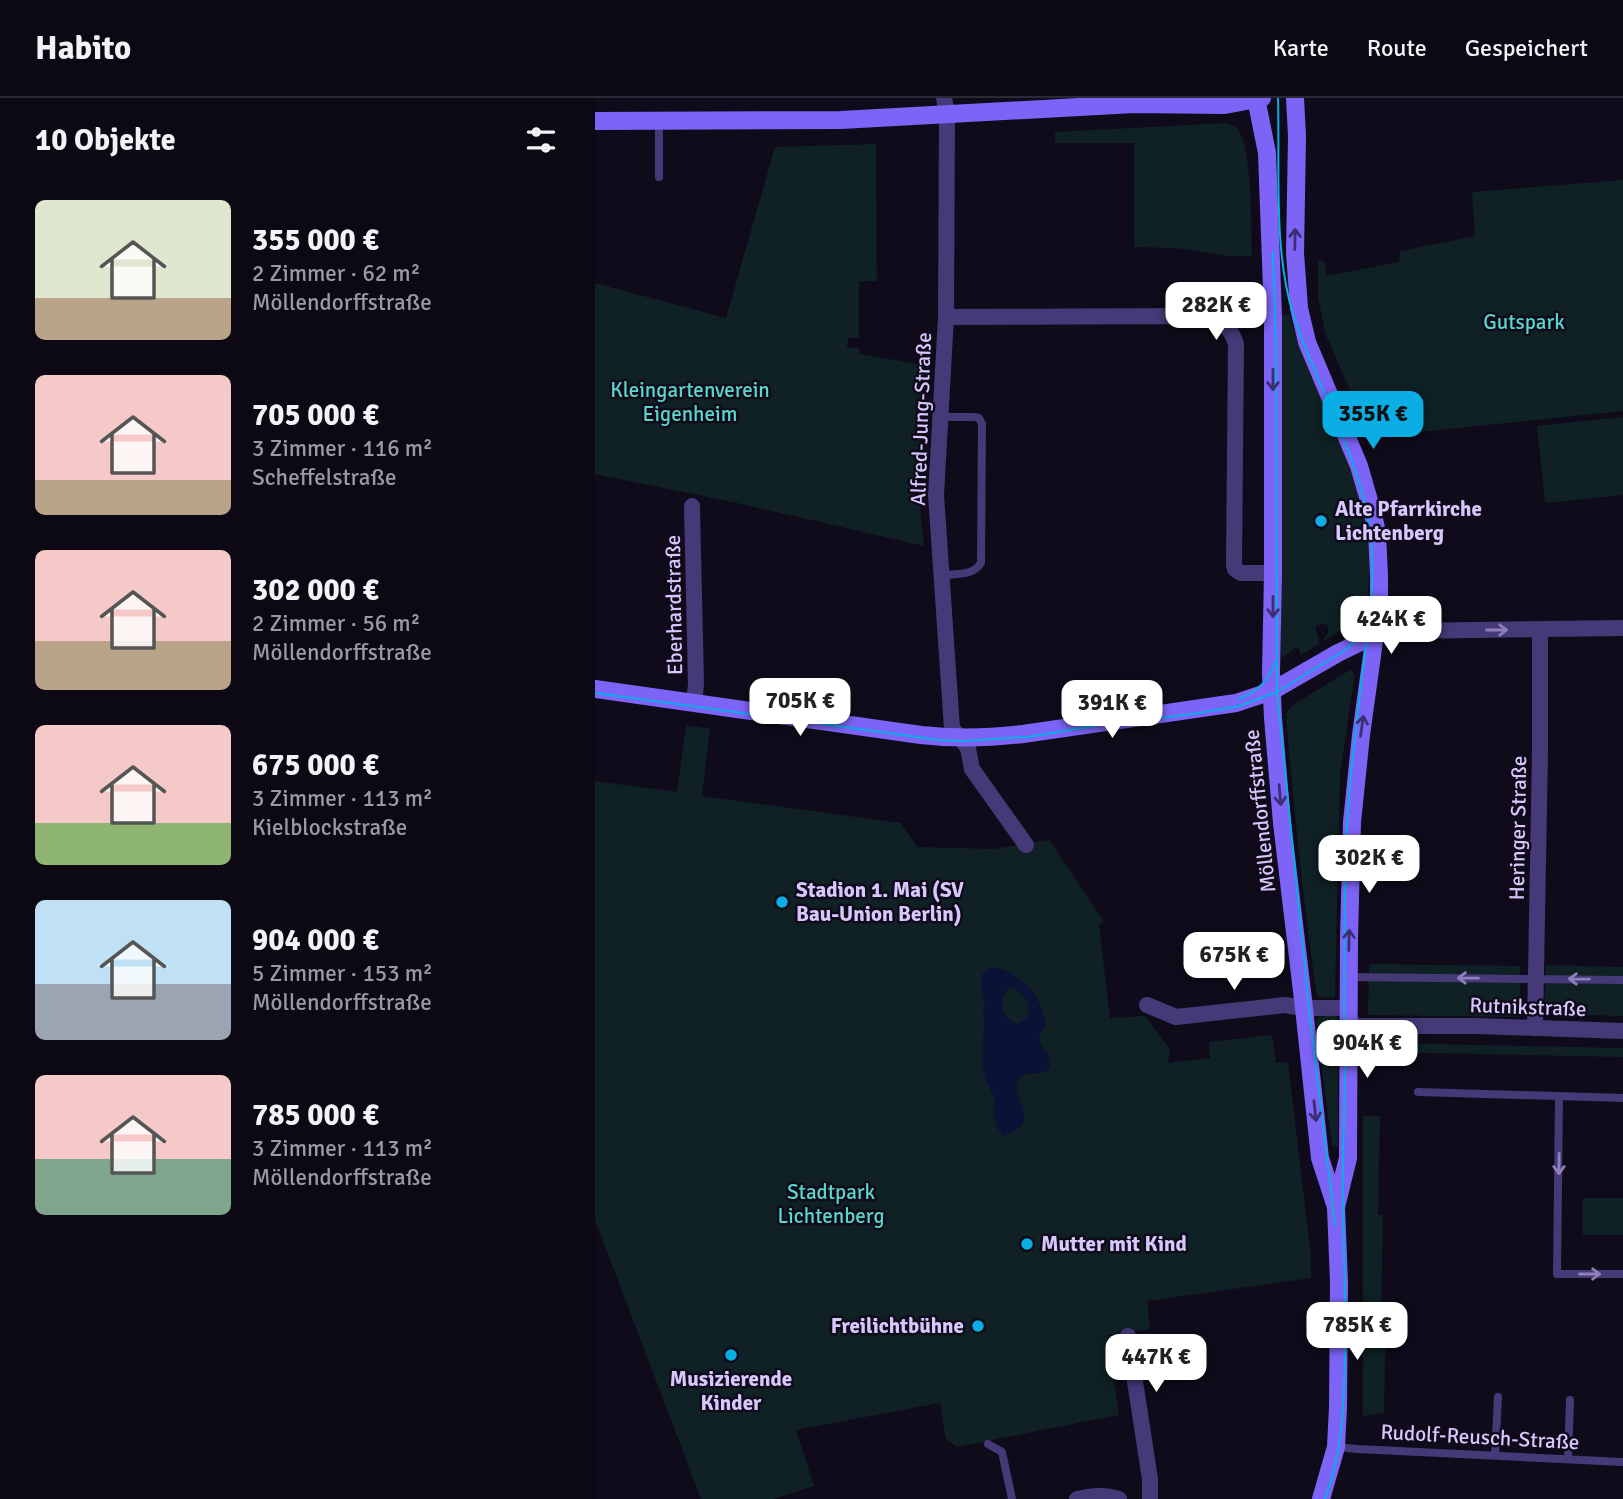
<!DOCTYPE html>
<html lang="de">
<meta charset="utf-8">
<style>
body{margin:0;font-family:Signika,sans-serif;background:#1a1622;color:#f1f3f6;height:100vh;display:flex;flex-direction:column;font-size:26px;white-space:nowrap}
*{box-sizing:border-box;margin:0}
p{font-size:23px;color:#9a9aa0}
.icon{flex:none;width:38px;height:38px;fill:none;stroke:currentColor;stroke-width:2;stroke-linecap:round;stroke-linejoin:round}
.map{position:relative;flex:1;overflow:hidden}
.side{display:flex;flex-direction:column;background:#0c0814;width:595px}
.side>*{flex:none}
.price{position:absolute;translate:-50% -60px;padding:0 16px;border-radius:14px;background:#fff;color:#222;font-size:23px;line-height:46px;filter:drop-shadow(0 2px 4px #0008)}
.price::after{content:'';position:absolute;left:50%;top:42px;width:21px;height:16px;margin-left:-10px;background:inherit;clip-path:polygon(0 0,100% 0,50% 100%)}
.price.active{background:#0bade5;color:#111}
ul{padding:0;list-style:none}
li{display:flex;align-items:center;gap:21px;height:175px;padding:0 35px}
li span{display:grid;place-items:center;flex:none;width:196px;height:140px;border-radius:10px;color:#555}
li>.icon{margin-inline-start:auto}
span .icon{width:84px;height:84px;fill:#fffc;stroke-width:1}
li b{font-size:30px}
h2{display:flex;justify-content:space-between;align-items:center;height:84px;padding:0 35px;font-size:30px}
header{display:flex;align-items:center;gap:42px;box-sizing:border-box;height:98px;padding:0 35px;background:#0c0814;border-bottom:2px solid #2c2934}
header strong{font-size:33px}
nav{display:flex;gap:38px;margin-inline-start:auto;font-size:24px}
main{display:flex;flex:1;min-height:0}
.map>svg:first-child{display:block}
.green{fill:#0f2124}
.water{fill:#0a1335;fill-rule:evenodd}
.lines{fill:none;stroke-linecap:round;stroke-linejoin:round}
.lane{stroke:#453977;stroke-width:8}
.street{stroke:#453977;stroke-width:16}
.secondary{stroke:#7e63f7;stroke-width:18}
.tram{stroke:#0bade5;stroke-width:2}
.oneway{stroke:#3c2e72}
.oneway2{stroke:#8e80ba}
.poi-dot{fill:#0bade5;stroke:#100b1a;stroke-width:2.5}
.labels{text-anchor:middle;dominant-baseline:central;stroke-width:5;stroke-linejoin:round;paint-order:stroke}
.park-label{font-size:21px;fill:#59d7cb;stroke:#100b1a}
.street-label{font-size:21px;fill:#d6c7fc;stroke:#100b1a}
.poi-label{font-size:21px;font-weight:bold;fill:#d6c7fc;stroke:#100b1a;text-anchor:start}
</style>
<header>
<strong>Habito</strong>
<nav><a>Karte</a><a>Route</a><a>Gespeichert</a></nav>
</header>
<main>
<section class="side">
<h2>10 Objekte<svg class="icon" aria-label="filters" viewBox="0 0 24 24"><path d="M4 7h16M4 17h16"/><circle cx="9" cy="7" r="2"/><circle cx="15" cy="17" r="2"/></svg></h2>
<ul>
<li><span style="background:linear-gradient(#dfe7d0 70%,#b9a48a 0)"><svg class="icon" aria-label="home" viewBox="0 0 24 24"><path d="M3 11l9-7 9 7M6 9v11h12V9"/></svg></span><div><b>355 000 €</b><p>2 Zimmer · 62 m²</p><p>Möllendorffstraße</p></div></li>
<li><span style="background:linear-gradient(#f6c9c9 75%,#b9a48a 0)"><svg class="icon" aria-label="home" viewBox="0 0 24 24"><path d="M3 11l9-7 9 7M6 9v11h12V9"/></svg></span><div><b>705 000 €</b><p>3 Zimmer · 116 m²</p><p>Scheffelstraße</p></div></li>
<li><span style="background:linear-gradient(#f6c9c9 65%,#b9a48a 0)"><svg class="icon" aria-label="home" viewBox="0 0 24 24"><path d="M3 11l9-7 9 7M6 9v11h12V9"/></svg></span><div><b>302 000 €</b><p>2 Zimmer · 56 m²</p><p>Möllendorffstraße</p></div></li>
<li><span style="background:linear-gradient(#f6c9c9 70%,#8fb573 0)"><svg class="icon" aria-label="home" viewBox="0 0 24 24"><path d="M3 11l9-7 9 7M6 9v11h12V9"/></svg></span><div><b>675 000 €</b><p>3 Zimmer · 113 m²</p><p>Kielblockstraße</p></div></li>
<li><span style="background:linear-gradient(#bfe0f5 60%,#9aa5b1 0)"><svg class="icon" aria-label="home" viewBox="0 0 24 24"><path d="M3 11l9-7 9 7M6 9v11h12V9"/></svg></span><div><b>904 000 €</b><p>5 Zimmer · 153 m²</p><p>Möllendorffstraße</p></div></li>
<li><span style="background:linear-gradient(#f6c9c9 60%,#7fa58c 0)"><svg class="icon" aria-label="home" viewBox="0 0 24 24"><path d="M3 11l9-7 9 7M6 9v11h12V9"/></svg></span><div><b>785 000 €</b><p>3 Zimmer · 113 m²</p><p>Möllendorffstraße</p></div></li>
</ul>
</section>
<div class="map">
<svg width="1028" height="1401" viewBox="0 0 1028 1401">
<rect width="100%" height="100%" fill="#100b1a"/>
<g class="green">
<path d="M631,25c4,1 6,1 10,4 17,16 15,103 16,129h-25l-52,-8 -41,-1v-104h-79v-11z"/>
<polygon points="281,46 282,183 264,183 264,240 253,240 252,250 264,250 265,256 328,267 323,388 329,448 142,405 0,376 0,185 131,220 180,49"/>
<polygon points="1028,82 1028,313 775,339 730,235 723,198 723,162 730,163 731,178 804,164 805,153 880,138 877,94"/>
<path d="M694,216c16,55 44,106 63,160 5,15 11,30 13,46 5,29 5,57 2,86l-8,3 -3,11 -32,21v-4l4,-3v-8l-3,-2h-4l-5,2c0,8 3,11 3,18l-18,11 -3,-8h-4l-1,3 -12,8v-343z"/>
<polygon points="1028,319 1028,397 950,405 942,328"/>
<path d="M755,572l4,3v7l-14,94 -5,221v2l-14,1 -4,-3c-14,-93 -23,-186 -31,-280l2,-5 8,-7z"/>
<polygon points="91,627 115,631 107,698 306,725 322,749 398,751 454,742 509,824 504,826 515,920 550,918 575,951 573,965 615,960 614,944 677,937 681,965 693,964 716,1159 716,1180 552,1203 555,1231 512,1237 524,1317 362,1349 351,1341 345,1305 201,1332 219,1388 178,1401 106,1401 0,1122 0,683 82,694"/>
<polygon points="774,866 925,868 925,919 773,917"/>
<polygon points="951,867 1028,869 1028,918 949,916"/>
<polygon points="739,917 743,919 743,1048 737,1048 721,923 724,919"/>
<polygon points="788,945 1028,950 1028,959 788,954"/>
<polygon points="768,1018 785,1018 783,1117 788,1117 786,1217 791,1217 789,1315 768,1318"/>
<rect x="988" y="1100" width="40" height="37"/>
</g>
<path class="water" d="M398,869c29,5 50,31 53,59 -10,8 -8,19 2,26l2,13 -4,7c-7,1 -17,1 -23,4 -23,16 28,44 -20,60l-7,-10 -3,-12 2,-15 -8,-16 -5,-16 2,-42 -1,-12 2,-11 -3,-10v-17l3,-5zM414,890c13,1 26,18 17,30 -2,3 -6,5 -9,6 -15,-6 -21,-24 -8,-36z"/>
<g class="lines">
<g class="lane">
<polyline points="64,23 64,79"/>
<path d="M345,319h34l5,1 3,6 -1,139c-8,13 -25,11 -40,12"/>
<polyline points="754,879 1028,882"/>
<polyline points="823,994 1028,1000"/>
<polyline points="964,998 962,1176 1028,1176"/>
<polyline points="393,1346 407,1354 417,1401"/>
<polyline points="741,1349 762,1351 1028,1364"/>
<polyline points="900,1357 903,1299"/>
<polyline points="973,1361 975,1302"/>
</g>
<g class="street">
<polyline points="349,0 352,17 351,219 341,397 357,630 373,650 377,671 431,747"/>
<path d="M351,219l252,-1c21,3 31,7 38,28l-2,221 1,4 6,4h32"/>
<polyline points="97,408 101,586 99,605"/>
<polyline points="780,537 808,533 1028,530"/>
<polyline points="552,907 581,919 690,907 709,910 754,910"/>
<polyline points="753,928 882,928 1028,933"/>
<polyline points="940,930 945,653 945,532"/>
<polyline points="533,1238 555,1381 555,1401"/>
<path d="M482,1401c14,-3 27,-5 42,0"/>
</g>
<g class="secondary">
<polyline points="661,0 672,55 678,218 678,475 676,575 678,620 687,725 709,910 725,1060 741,1109"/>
<polyline points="700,0 702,38 700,155 704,210 712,244 764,368 778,416 782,435 784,478 784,507 766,637 757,724 754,840 753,1060 741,1109 744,1184 743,1309 741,1349 726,1401"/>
<polyline points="0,23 246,22 539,6 630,7 667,0"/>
<path d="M0,591l326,46c34,4 68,3 102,-1l213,-31 36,-12 66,-38 37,-18"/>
</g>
<g class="tram">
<path d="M683,0c2,68 -5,151 15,216 24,75 69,145 78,224 4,39 -1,77 -6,116 -5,37 -9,74 -13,111 -9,80 -7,162 -8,243 3,56 -1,113 -1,170 0,58 3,116 2,175 -1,49 -2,99 -20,146"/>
<polyline points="678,154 681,251 682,594 714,910 740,1127"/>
<polyline points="0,595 344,642 368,643 433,639 499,628 598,616 644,608 682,594 750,552 766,538 771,528"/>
<path d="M643,601c20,-7 31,-19 38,-38"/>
</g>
</g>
<defs><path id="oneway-shaft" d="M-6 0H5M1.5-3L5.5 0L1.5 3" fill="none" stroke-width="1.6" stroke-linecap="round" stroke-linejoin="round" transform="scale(1.75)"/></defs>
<g class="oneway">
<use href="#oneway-shaft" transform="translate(700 141) rotate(-89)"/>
<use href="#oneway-shaft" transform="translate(678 282) rotate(90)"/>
<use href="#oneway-shaft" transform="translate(678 509) rotate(90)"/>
<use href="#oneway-shaft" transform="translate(767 628) rotate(-82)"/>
<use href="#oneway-shaft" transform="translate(685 697) rotate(85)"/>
<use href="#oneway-shaft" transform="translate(754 842) rotate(-89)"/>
<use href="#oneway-shaft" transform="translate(720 1013) rotate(84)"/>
</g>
<g class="oneway2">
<use href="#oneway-shaft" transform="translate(902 532)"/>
<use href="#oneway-shaft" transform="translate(873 880) rotate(-179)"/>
<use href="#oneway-shaft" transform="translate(984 881) rotate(-179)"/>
<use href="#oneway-shaft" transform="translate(964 1066) rotate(91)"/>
<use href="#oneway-shaft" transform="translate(995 1176)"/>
</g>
<g class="poi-dot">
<circle cx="726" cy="423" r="7"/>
<circle cx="187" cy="804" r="7"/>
<circle cx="432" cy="1146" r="7"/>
<circle cx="383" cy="1228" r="7"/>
<circle cx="136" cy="1257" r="7"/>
</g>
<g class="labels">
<g class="park-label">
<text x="929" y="224">Gutspark</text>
<text x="95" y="292">Kleingartenverein<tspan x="95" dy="24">Eigenheim</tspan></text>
<text x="236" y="1094">Stadtpark<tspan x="236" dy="24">Lichtenberg</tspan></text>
</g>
<g class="street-label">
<text transform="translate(326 321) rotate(-88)">Alfred-Jung-Straße</text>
<text transform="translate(79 507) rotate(-91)">Eberhardstraße</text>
<text transform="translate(665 713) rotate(-96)">Möllendorffstraße</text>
<text transform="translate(923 730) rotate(-89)">Heringer Straße</text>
<text transform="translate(933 909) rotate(2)">Rutnikstraße</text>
<text transform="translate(885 1339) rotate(3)">Rudolf-Reusch-Straße</text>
</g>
<g class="poi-label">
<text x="740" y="411">Alte Pfarrkirche<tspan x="740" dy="24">Lichtenberg</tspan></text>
<text x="201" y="792">Stadion 1. Mai (SV<tspan x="201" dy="24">Bau-Union Berlin)</tspan></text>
<text x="446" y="1146">Mutter mit Kind</text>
<text x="369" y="1228" text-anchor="end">Freilichtbühne</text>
<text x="136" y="1281" text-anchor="middle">Musizierende<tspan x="136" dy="24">Kinder</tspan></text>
</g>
</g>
</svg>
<b class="price" style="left:621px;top:244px">282K €</b>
<b class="price active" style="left:778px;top:353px">355K €</b>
<b class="price" style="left:796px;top:558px">424K €</b>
<b class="price" style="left:205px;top:640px">705K €</b>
<b class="price" style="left:517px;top:642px">391K €</b>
<b class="price" style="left:774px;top:797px">302K €</b>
<b class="price" style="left:639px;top:894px">675K €</b>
<b class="price" style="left:772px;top:982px">904K €</b>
<b class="price" style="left:762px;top:1264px">785K €</b>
<b class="price" style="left:561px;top:1296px">447K €</b>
</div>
</main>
